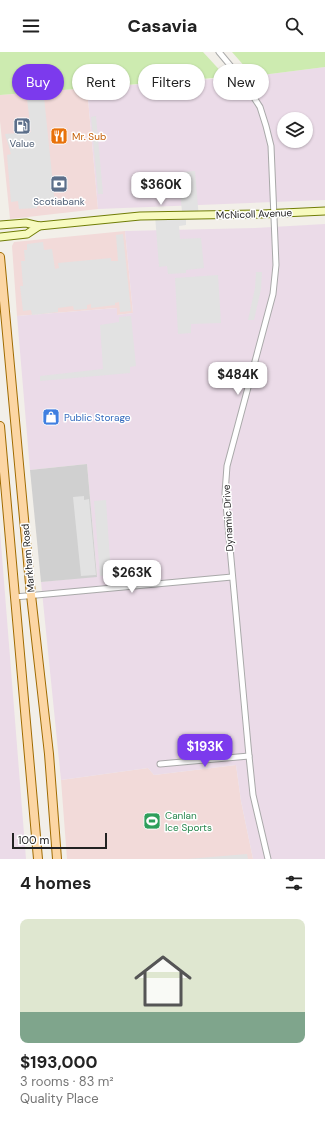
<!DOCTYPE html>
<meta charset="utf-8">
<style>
body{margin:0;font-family:"DM Sans",sans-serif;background:#f6f6f6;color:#222;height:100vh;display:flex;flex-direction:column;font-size:15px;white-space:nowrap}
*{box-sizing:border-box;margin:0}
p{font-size:13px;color:#767676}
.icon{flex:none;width:22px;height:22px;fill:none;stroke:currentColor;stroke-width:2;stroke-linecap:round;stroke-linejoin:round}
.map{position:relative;height:807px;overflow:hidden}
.sheet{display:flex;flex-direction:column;background:#fff;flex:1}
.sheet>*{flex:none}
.guide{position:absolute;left:12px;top:12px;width:301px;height:36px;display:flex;gap:8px}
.fabs{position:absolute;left:277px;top:60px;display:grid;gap:8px}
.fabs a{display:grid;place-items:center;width:36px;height:36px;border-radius:50%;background:#fff;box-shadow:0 1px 3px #0004;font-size:20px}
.scale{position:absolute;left:12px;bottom:10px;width:95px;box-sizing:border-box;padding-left:4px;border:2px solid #222;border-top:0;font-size:11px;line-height:14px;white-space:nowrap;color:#222;-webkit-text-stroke:3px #fff;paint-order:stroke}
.price{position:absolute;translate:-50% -34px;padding:0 9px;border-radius:8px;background:#fff;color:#222;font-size:13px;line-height:26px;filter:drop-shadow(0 1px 2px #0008)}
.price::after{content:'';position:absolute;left:50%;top:24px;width:12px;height:9px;margin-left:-6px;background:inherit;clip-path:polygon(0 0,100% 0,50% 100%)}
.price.on{background:#7c3aed;color:#fff}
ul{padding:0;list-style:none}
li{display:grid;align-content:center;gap:8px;height:212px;padding:0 20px}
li+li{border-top:1px solid #e0e0e0}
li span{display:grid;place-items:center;height:124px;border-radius:8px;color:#555}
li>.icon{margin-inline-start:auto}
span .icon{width:72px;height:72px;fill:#fffc;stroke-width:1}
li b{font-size:17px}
h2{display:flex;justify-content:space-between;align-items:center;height:48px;padding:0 20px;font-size:17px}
.chip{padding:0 14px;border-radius:18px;background:#fff;box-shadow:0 1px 3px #0004;font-size:14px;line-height:36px}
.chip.on{background:#7c3aed;color:#fff}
header{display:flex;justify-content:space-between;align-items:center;height:52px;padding:0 20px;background:#fff;font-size:18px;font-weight:800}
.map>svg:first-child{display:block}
.commercial{fill:#f2dad9}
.industrial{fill:#ebdbe8;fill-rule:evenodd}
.religious{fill:#d0d0d0}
.grass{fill:#cdebb0}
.parking{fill:#e2e2e2}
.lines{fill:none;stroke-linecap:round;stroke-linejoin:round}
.street-casing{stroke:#a9a9a9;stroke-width:7}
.secondary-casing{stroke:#707d05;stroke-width:9}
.primary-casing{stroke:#a06b00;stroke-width:10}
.street{stroke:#fff;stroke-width:5}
.secondary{stroke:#f7fabf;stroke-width:7}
.primary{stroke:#fcd6a4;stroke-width:8}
.labels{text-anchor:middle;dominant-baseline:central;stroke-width:3;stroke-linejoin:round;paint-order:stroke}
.food-label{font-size:10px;fill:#c56008;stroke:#fff;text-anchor:start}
.service-label{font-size:10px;fill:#4e5e75;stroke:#fff}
.street-label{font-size:10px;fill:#222;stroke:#fff}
.shop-label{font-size:10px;fill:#366cbe;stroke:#fff;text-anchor:start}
.leisure-label{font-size:10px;fill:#27864d;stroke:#fff;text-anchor:start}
</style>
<header><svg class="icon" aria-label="menu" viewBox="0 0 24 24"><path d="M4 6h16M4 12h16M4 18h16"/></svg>Casavia<svg class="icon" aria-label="search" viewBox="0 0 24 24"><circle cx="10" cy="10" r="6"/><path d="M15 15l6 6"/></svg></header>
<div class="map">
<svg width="325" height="807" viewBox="0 0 325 807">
<rect width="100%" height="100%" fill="#f2efe9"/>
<g class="commercial">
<polygon points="87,36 98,157 10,167 0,69 0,43"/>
<polygon points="125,179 133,261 117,263 116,256 17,264 12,194 14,190"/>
<polygon points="236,713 241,749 253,807 67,807 61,728 148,716 154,723"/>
</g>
<g class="industrial">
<path d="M325,15v133l-227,9 -11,-121 166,-12zM284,67h22v22h-22z"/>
<polygon points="325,172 325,807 253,807 241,749 236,713 154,723 148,716 61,728 41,530 97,524 87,412 30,418 17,264 117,256 117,263 133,261 125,179 255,176"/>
<polygon points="0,479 26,807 0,807"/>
</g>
<polygon class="religious" points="87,412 97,525 41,530 30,418"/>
<g class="grass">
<polygon points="0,0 203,0 226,25 0,43"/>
<polygon points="232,0 325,0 325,15 253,24"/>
</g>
<g class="parking">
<polygon points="44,45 55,152 37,153 37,156 19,157 18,149 11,150 7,103 11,102 5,82 31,80 27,47"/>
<polygon points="96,64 103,142 98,142 91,65"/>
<polygon points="195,119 199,167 186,168 186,173 179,174 180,187 201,186 204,216 186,218 186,221 168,222 167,214 159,215 155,163 182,160 179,128 184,128 183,120"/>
<polygon points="123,182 131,259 120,260 119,250 115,251 115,253 91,256 91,252 87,253 87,257 74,258 73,254 58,256 58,260 32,263 31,258 23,259 20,234 23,234 21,209 25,209 24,198 27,198 27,192 43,190 44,198 52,197 55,217 59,216 58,211 111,206 111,209 118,209 116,183"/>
<polygon points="256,220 262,220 261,237 254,268 248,268 255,236"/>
<polygon points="218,223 221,271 191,272 191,281 178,282 175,226"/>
<polygon points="131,264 136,314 130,315 130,321 40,329 40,324 103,317 100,273 119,270 119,265"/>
<polygon points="84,444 84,448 89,447 96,523 81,524 73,445"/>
<polygon points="106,448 111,523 100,524 94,449"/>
<polygon points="247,802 248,807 187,807"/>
</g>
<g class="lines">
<g class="street-casing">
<g id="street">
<polyline points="219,0 244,30 260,55 266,74 271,94 276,213 273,242 227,414 225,441 249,704 253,743 268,807"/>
<polyline points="15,545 232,525"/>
<polyline points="160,712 249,704"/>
</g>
</g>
<g class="secondary-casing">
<g id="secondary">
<polyline points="0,173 26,171 39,174 140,164 262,162 325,159"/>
<polyline points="0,185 27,182 39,174"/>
</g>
</g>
<g class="primary-casing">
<g id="primary">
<polyline points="0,205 31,543 49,702 57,807"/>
<polyline points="0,374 38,807"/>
</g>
</g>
<use href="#street" class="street"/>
<use href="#secondary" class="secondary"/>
<use href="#primary" class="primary"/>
</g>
<defs>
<g id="fuel-square" transform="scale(0.9)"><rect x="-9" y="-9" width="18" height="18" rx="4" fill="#5c6f8a" stroke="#fff"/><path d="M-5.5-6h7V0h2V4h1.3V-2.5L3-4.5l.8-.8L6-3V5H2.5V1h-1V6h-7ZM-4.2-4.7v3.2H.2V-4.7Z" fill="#fff"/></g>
<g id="restaurant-square" transform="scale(0.9)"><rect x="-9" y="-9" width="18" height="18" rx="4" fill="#e8710a" stroke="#fff"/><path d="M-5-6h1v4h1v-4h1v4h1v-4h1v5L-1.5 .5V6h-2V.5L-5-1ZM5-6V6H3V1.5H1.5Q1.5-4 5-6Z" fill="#fff"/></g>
<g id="bank-square" transform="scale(0.9)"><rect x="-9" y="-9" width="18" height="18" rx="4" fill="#5c6f8a" stroke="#fff"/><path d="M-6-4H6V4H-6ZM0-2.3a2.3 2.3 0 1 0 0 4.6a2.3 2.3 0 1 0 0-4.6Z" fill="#fff"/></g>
<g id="shop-square" transform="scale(0.9)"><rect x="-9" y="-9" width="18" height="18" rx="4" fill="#3f7fe0" stroke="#fff"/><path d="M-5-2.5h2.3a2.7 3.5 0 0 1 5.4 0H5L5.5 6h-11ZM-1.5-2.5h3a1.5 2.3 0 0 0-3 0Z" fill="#fff"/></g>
<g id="stadium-square" transform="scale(0.9)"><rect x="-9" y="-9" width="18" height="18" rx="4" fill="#2e9e5b" stroke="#fff"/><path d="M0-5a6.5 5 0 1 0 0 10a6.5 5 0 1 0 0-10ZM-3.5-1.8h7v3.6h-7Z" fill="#fff"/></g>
</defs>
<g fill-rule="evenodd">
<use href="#fuel-square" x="22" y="74"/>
<use href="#restaurant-square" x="59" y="84"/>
<use href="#bank-square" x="59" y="132"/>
<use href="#shop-square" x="51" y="365"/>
<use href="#stadium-square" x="152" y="769"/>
</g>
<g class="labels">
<g class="food-label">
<text x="72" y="84">Mr. Sub</text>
</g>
<g class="service-label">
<text x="22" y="91">Value</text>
<text x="59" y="149">Scotiabank</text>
</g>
<g class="street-label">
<text transform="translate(254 162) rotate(-2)">McNicoll Avenue</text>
<text transform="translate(228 466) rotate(-93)">Dynamic Drive</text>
<text transform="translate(28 506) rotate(-95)">Markham Road</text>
</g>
<g class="shop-label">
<text x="64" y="365">Public Storage</text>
</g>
<g class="leisure-label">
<text x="165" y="763">Canlan<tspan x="165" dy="12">Ice Sports</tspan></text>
</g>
</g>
</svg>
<div class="fabs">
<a><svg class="icon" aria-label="layers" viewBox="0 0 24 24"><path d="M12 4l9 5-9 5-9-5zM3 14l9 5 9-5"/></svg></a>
</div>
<div class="scale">100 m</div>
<b class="price" style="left:161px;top:154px">$360K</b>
<b class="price" style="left:238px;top:344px">$484K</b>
<b class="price" style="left:132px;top:542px">$263K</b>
<b class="price on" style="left:205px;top:716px">$193K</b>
<div class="guide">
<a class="chip on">Buy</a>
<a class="chip">Rent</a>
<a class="chip">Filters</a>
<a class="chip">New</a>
</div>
</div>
<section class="sheet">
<h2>4 homes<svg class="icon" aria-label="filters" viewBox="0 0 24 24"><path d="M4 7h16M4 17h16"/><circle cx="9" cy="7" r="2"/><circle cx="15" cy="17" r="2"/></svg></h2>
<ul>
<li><span style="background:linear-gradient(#dfe7d0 75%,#7fa58c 0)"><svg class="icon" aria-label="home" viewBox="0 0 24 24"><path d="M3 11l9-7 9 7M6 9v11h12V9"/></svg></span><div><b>$193,000</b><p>3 rooms · 83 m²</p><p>Quality Place</p></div></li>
</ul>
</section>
